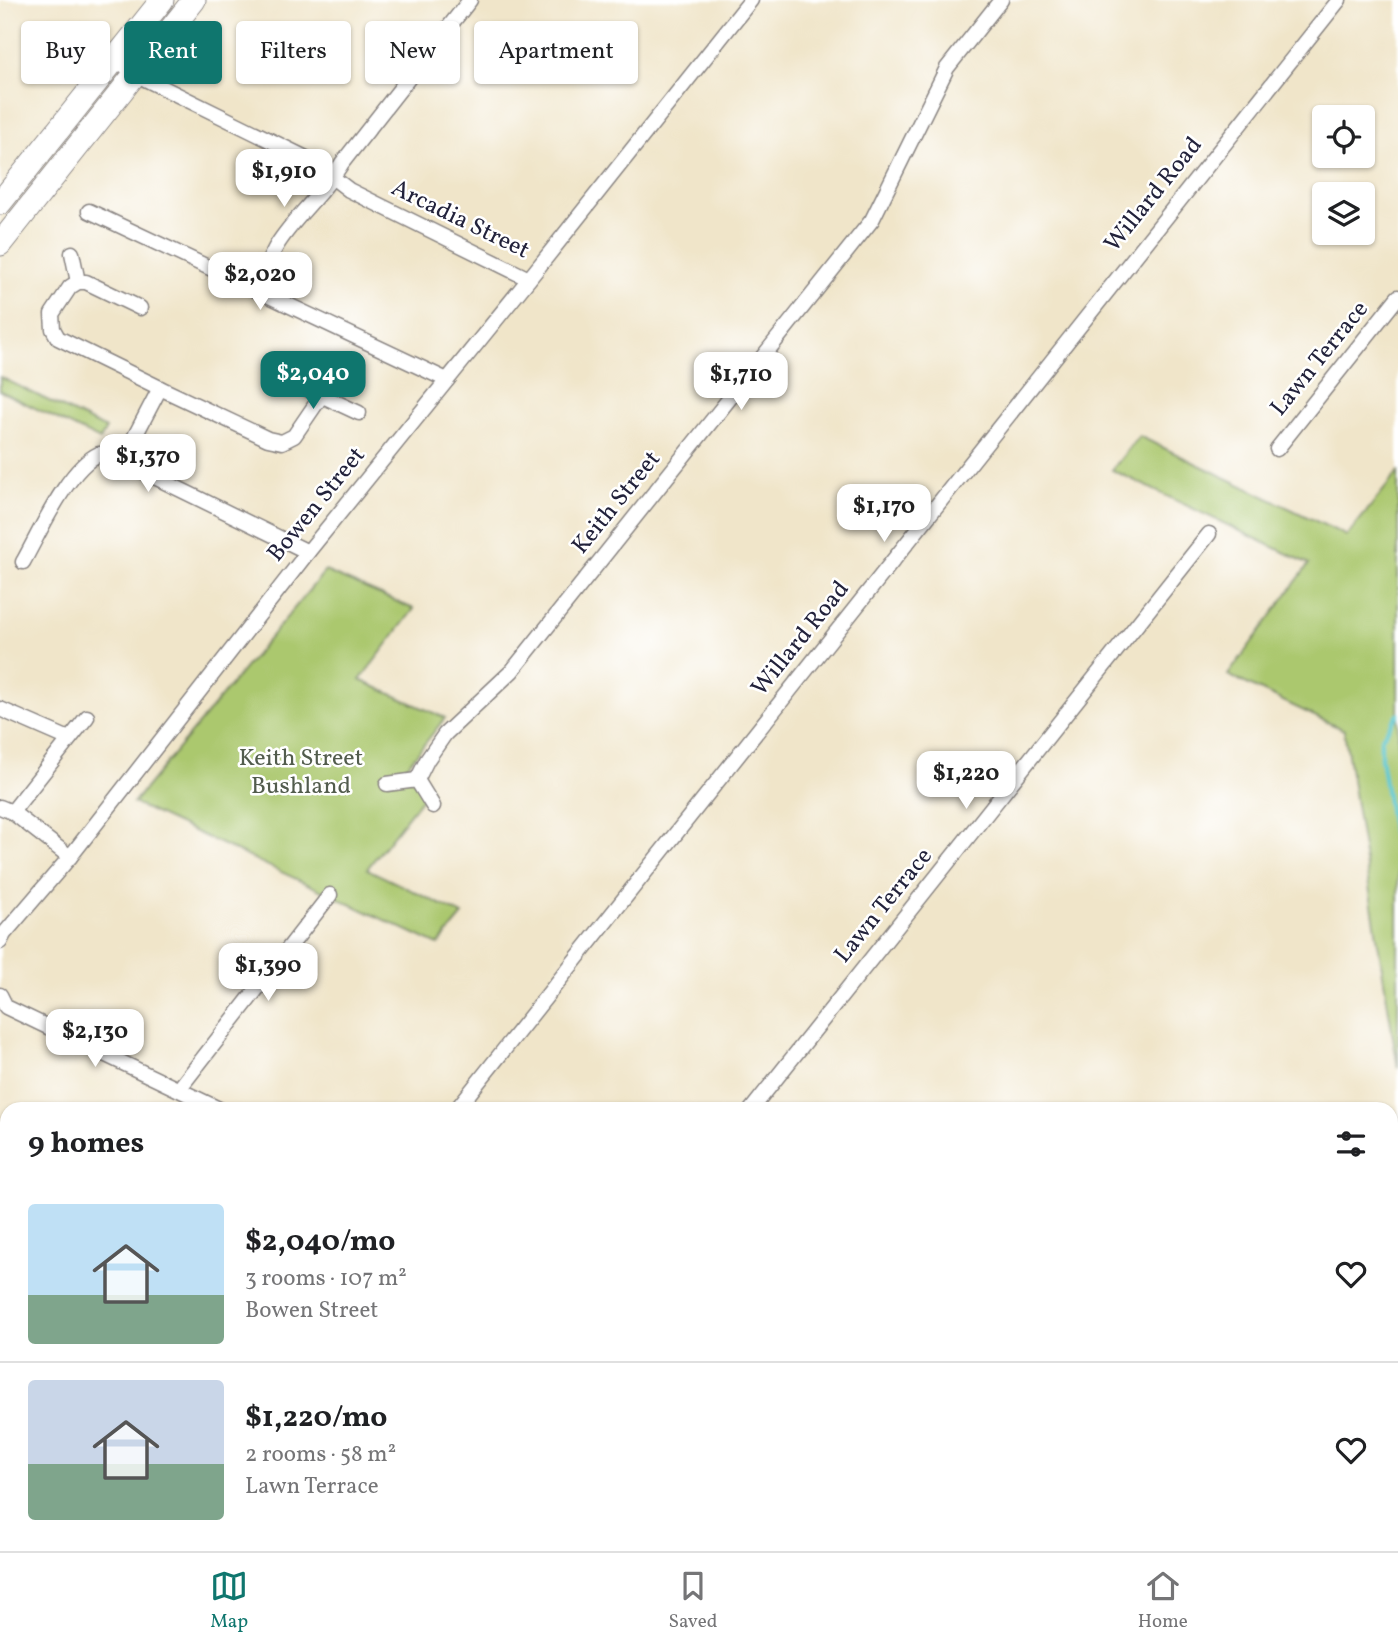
<!DOCTYPE html>
<meta charset="utf-8">
<style>
body{margin:0;font-family:Vollkorn,serif;background:#f2f2f2;color:#202124;height:100vh;display:flex;flex-direction:column;font-size:26px;white-space:nowrap}
*{box-sizing:border-box;margin:0}
p{font-size:23px;color:#757577}
.icon{flex:none;width:38px;height:38px;fill:none;stroke:currentColor;stroke-width:2;stroke-linecap:round;stroke-linejoin:round}
.map{position:relative;flex:1;overflow:hidden}
.panel{position:absolute;left:0px;top:1102px;width:1398px;height:450px;display:flex;flex-direction:column;background:#fff;border-radius:21px 21px 0 0;box-shadow:0 2px 5px #0004}
.panel>*{flex:none}
.guide{position:absolute;left:21px;top:21px;width:700px;height:63px;display:flex;gap:14px}
.fabs{position:absolute;left:1312px;top:105px;display:grid;gap:14px}
.fabs a{display:grid;place-items:center;width:63px;height:63px;border-radius:7px;background:#fff;box-shadow:0 2px 5px #0004;font-size:35px}
.price{position:absolute;translate:-50% -60px;padding:0 16px;border-radius:14px;background:#fff;color:#222;font-size:23px;line-height:46px;filter:drop-shadow(0 2px 4px #0008)}
.price::after{content:'';position:absolute;left:50%;top:42px;width:21px;height:16px;margin-left:-10px;background:inherit;clip-path:polygon(0 0,100% 0,50% 100%)}
.price.current{background:#0f766e;color:#fff}
ul{padding:0;list-style:none}
li{display:flex;align-items:center;gap:21px;height:175px;padding:0 28px}
li+li{border-top:2px solid #e0e0e0}
li span{display:grid;place-items:center;flex:none;width:196px;height:140px;border-radius:7px;color:#555}
li>.icon{margin-inline-start:auto}
span .icon{width:84px;height:84px;fill:#fffc;stroke-width:1}
li b{font-size:30px}
h2{display:flex;justify-content:space-between;align-items:center;height:84px;padding:0 28px;font-size:30px}
.pill{padding:0 24px;border-radius:7px;background:#fff;box-shadow:0 2px 5px #0004;font-size:24px;line-height:63px}
.pill.current{background:#0f766e;color:#fff}
.tabs{display:flex;justify-content:space-around;align-items:center;height:98px;border-top:2px solid #e0e0e0;background:#fff;font-size:19px;color:#757577}
.tabs a{display:grid;justify-items:center;gap:4px}
.tabs .current{color:#0f766e}
.map>svg:first-child{display:block}
.green{fill:#abc86e;stroke:#667554;stroke-width:2}
.lines{fill:none;stroke-linecap:round;stroke-linejoin:round}
.stream{stroke:#56c4cb;stroke-width:4.5}
.minor-casing{stroke:#898482;stroke-width:17}
.primary-casing{stroke:#898482;stroke-width:25}
.trunk-casing{stroke:#898482;stroke-width:25}
.minor{stroke:#fff;stroke-width:14}
.primary{stroke:#fff;stroke-width:23}
.trunk{stroke:#fff;stroke-width:23}
.labels{text-anchor:middle;dominant-baseline:central;stroke-width:5;stroke-linejoin:round;paint-order:stroke}
.street-label{font-size:24px;fill:#22223b;stroke:#fff}
.park-label{font-size:24px;fill:#525c4d;stroke:#fff}
</style>
<div class="map">
<svg width="1398" height="1551" viewBox="0 0 1398 1551">
<rect width="100%" height="100%" fill="#fff"/>
<filter id="ink" filterUnits="userSpaceOnUse"><feTurbulence type="fractalNoise" baseFrequency=".0143" numOctaves="2"/><feDisplacementMap in="SourceGraphic" scale="14" xChannelSelector="R" yChannelSelector="G"/><feConvolveMatrix kernelMatrix="1 2 1 2 8 2 1 2 1" color-interpolation-filters="sRGB"/></filter>
<filter id="wash" filterUnits="userSpaceOnUse"><feTurbulence type="fractalNoise" baseFrequency=".00686" numOctaves="4" result="noise"/><feDisplacementMap in="SourceGraphic" scale="28" xChannelSelector="R" yChannelSelector="G"/><feGaussianBlur stdDeviation="1.57" result="paint"/><feColorMatrix in="noise" values="0 0 0 0 0 0 0 0 0 0 0 0 0 0 0 0 0 1.4 0 .05"/><feComposite in="paint" operator="in"/></filter>
<g filter="url(#wash)">
<rect width="100%" height="100%" fill="#f0e5c9"/>
<g class="green">
<polygon points="0,377 106,429 100,440 0,391"/>
<polygon points="1139,436 1347,536 1398,472 1398,1068 1344,730 1228,675 1309,564 1112,470"/>
<polygon points="325,571 414,609 360,680 445,718 401,774 430,788 367,869 463,915 438,945 133,803"/>
<polygon points="1391,1465 1398,1465 1398,1517 1391,1522"/>
<polygon points="1091,1545 1172,1545 1169,1551 1105,1551"/>
</g>
<g class="lines">
<polyline class="stream" points="1398,714 1381,739 1381,758 1398,866"/>
</g>
</g>
<g filter="url(#ink)">
<g class="lines">
<g class="minor-casing">
<g id="minor">
<polyline points="115,58 135,74 310,160 349,190 529,279"/>
<polyline points="89,211 447,380"/>
<polyline points="72,253 78,282"/>
<path d="M256,290c7,-15 13,-31 21,-45 19,-30 47,-52 65,-82l128,-163"/>
<polyline points="140,308 86,282 78,282 70,287 52,314 53,329 58,338 160,388"/>
<polyline points="282,377 359,413"/>
<polyline points="1277,449 1398,297"/>
<polyline points="122,461 160,388 268,439 282,442 294,436 322,395"/>
<path d="M23,562c17,-30 45,-94 76,-108l23,7 186,91"/>
<polyline points="0,709 69,739"/>
<polyline points="417,780 427,760 445,734 512,671 872,220 947,68 1001,0"/>
<polyline points="387,784 417,780 433,806"/>
<polyline points="0,807 12,812 70,857"/>
<polyline points="12,812 87,717"/>
<polyline points="0,942 4,934 70,857 308,552 529,279 751,0"/>
<polyline points="0,995 6,1007 221,1110"/>
<polyline points="179,1089 330,895"/>
<polyline points="456,1110 1339,0"/>
<polyline points="751,1110 1209,534"/>
<polyline points="0,1311 7,1315"/>
<polyline points="0,1533 7,1514"/>
<polyline points="61,1545 73,1551"/>
<polyline points="494,1545 510,1551"/>
<polyline points="804,1545 805,1551"/>
<polyline points="827,1545 828,1551"/>
<polyline points="1065,1545 1078,1551"/>
<polyline points="916,1551 942,1545"/>
</g>
</g>
<g class="primary-casing">
<g id="primary">
<polyline points="0,203 162,0"/>
<polyline points="0,244 194,0"/>
</g>
</g>
<g class="trunk-casing">
<g id="trunk">
<polyline points="0,1241 7,1245"/>
<polyline points="0,1270 7,1273"/>
<polyline points="1391,1422 1398,1422"/>
<polyline points="1391,1446 1398,1445"/>
</g>
</g>
<use href="#minor" class="minor"/>
<use href="#primary" class="primary"/>
<use href="#trunk" class="trunk"/>
</g>
</g>
<g class="labels">
<g class="street-label">
<text transform="translate(1154 195) rotate(-51)">Willard Road</text>
<text transform="translate(460 220) rotate(26)">Arcadia Street</text>
<text transform="translate(1320 359) rotate(-51)">Lawn Terrace</text>
<text transform="translate(617 503) rotate(-51)">Keith Street</text>
<text transform="translate(317 505) rotate(-51)">Bowen Street</text>
<text transform="translate(801 639) rotate(-51)">Willard Road</text>
<text transform="translate(884 906) rotate(-51)">Lawn Terrace</text>
</g>
<g class="park-label">
<text x="301" y="759">Keith Street<tspan x="301" dy="28">Bushland</tspan></text>
</g>
</g>
</svg>
<div class="fabs">
<a><svg class="icon" aria-label="locate" viewBox="0 0 24 24"><circle cx="12" cy="12" r="6"/><path d="M12 2v4M12 18v4M2 12h4M18 12h4"/></svg></a>
<a><svg class="icon" aria-label="layers" viewBox="0 0 24 24"><path d="M12 4l9 5-9 5-9-5zM3 14l9 5 9-5"/></svg></a>
</div>
<b class="price" style="left:284px;top:209px">$1,910</b>
<b class="price" style="left:260px;top:312px">$2,020</b>
<b class="price current" style="left:313px;top:411px">$2,040</b>
<b class="price" style="left:741px;top:412px">$1,710</b>
<b class="price" style="left:148px;top:494px">$1,370</b>
<b class="price" style="left:884px;top:544px">$1,170</b>
<b class="price" style="left:966px;top:811px">$1,220</b>
<b class="price" style="left:268px;top:1003px">$1,390</b>
<b class="price" style="left:95px;top:1069px">$2,130</b>
<div class="guide">
<a class="pill">Buy</a>
<a class="pill current">Rent</a>
<a class="pill">Filters</a>
<a class="pill">New</a>
<a class="pill">Apartment</a>
</div>
<section class="panel">
<h2>9 homes<svg class="icon" aria-label="filters" viewBox="0 0 24 24"><path d="M4 7h16M4 17h16"/><circle cx="9" cy="7" r="2"/><circle cx="15" cy="17" r="2"/></svg></h2>
<ul>
<li><span style="background:linear-gradient(#bfe0f5 65%,#7fa58c 0)"><svg class="icon" aria-label="home" viewBox="0 0 24 24"><path d="M3 11l9-7 9 7M6 9v11h12V9"/></svg></span><div><b>$2,040/mo</b><p>3 rooms · 107 m²</p><p>Bowen Street</p></div><svg class="icon" aria-label="heart" viewBox="0 0 24 24"><path d="M12 20l-8-8c-3-5 5-10 8-4 3-6 11-1 8 4z"/></svg></li>
<li><span style="background:linear-gradient(#c9d6e8 60%,#7fa58c 0)"><svg class="icon" aria-label="home" viewBox="0 0 24 24"><path d="M3 11l9-7 9 7M6 9v11h12V9"/></svg></span><div><b>$1,220/mo</b><p>2 rooms · 58 m²</p><p>Lawn Terrace</p></div><svg class="icon" aria-label="heart" viewBox="0 0 24 24"><path d="M12 20l-8-8c-3-5 5-10 8-4 3-6 11-1 8 4z"/></svg></li>
</ul>
</section>
</div>
<nav class="tabs">
<a class="current"><svg class="icon" aria-label="map" viewBox="0 0 24 24"><path d="M3 6l6-2 6 2 6-2v14l-6 2-6-2-6 2zM9 4v14M15 6v14"/></svg>Map</a>
<a><svg class="icon" aria-label="saved" viewBox="0 0 24 24"><path d="M7 4h10v16l-5-4-5 4z"/></svg>Saved</a>
<a><svg class="icon" aria-label="home" viewBox="0 0 24 24"><path d="M3 11l9-7 9 7M6 9v11h12V9"/></svg>Home</a>
</nav>
